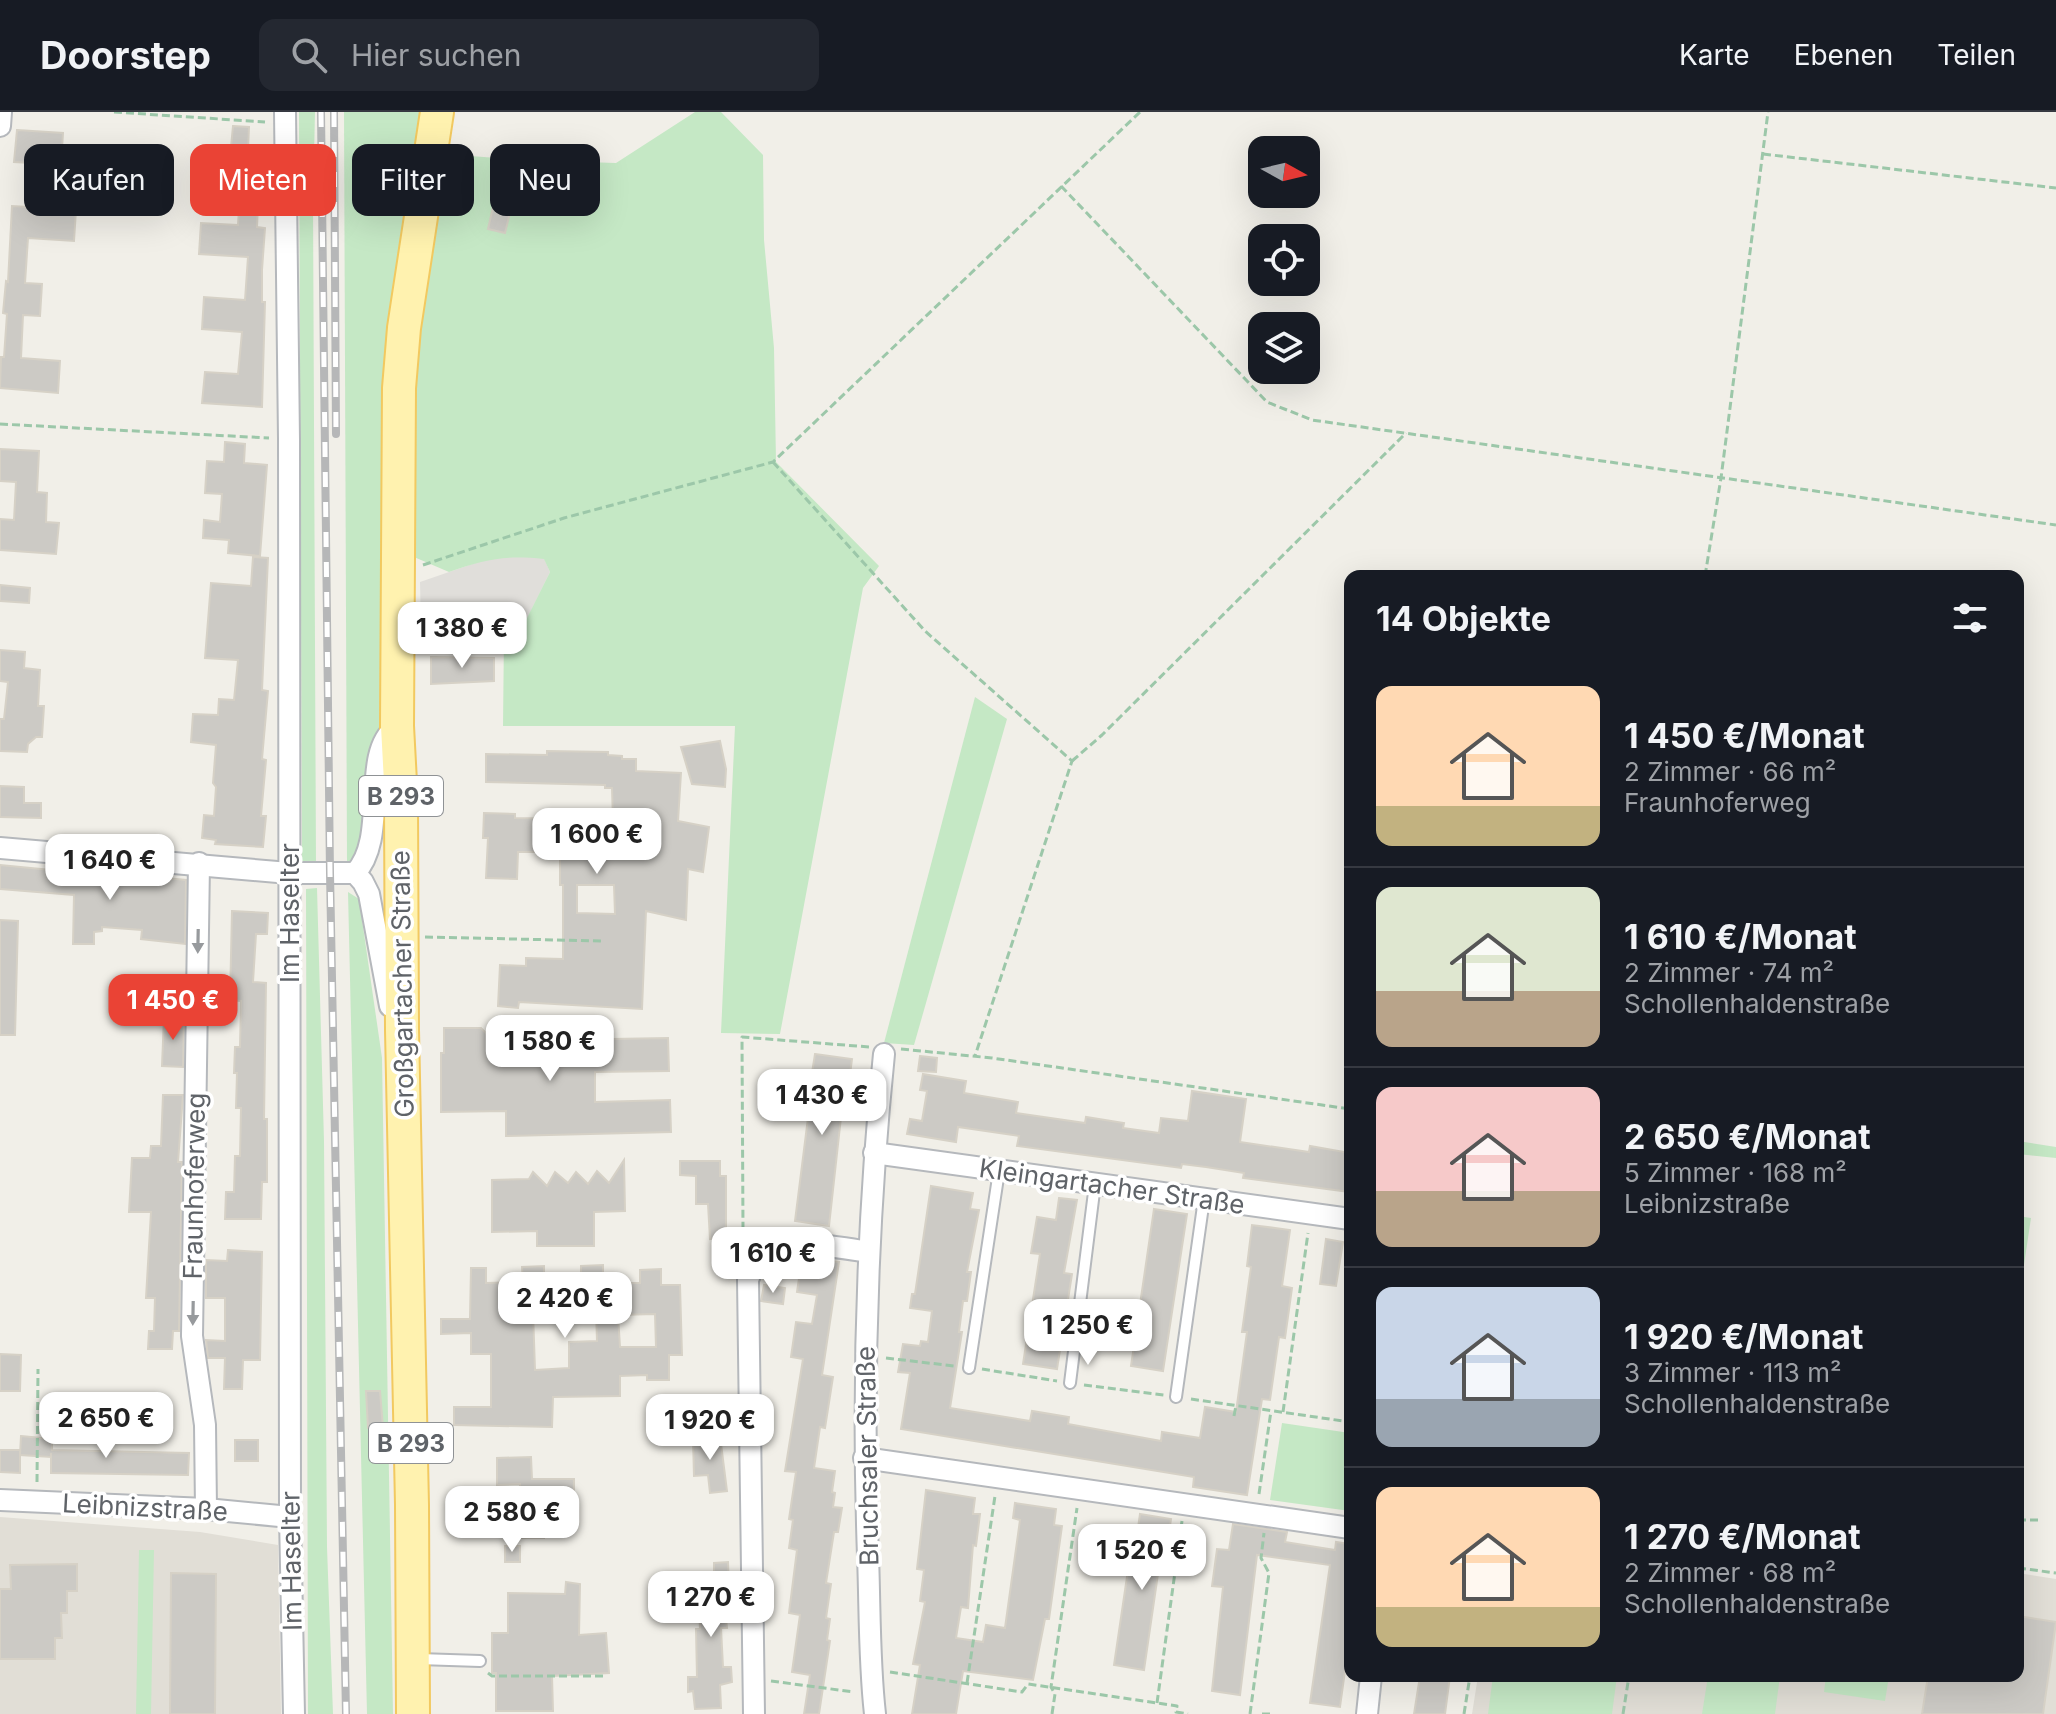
<!DOCTYPE html>
<html lang="de">
<meta charset="utf-8">
<style>
body{margin:0;font-family:Inter,sans-serif;background:#242831;color:#f1f3f6;height:100vh;display:flex;flex-direction:column;font-size:30px;white-space:nowrap}
*{box-sizing:border-box;margin:0}
p{font-size:26px;color:#9ea1a6}
.icon{flex:none;width:44px;height:44px;fill:none;stroke:currentColor;stroke-width:2;stroke-linecap:round;stroke-linejoin:round}
.map{position:relative;flex:1;overflow:hidden}
.side{position:absolute;left:1344px;top:458px;width:680px;height:1112px;display:flex;flex-direction:column;background:#171b24;border-radius:16px;box-shadow:0 8px 32px #0002}
.side>*{flex:none}
.top-card{position:absolute;left:24px;top:32px;width:760px;height:72px;display:flex;gap:16px}
.needle{width:52px;rotate:98deg}
.fabs{position:absolute;left:1248px;top:24px;display:grid;gap:16px}
.fabs a{display:grid;place-items:center;width:72px;height:72px;border-radius:16px;background:#171b24;box-shadow:0 8px 32px #0002;font-size:40px}
.price{position:absolute;translate:-50% -68px;padding:0 18px;border-radius:16px;background:#fff;color:#222;font-size:26px;line-height:52px;filter:drop-shadow(0 2px 4px #0008)}
.price::after{content:'';position:absolute;left:50%;top:48px;width:24px;height:18px;margin-left:-12px;background:inherit;clip-path:polygon(0 0,100% 0,50% 100%)}
.price.on{background:#ea4335;color:#fff}
ul{padding:0;list-style:none}
li{display:flex;align-items:center;gap:24px;height:200px;padding:0 32px}
li+li{border-top:2px solid #363941}
li span{display:grid;place-items:center;flex:none;width:224px;height:160px;border-radius:16px;color:#555}
li>.icon{margin-inline-start:auto}
span .icon{width:96px;height:96px;fill:#fffc;stroke-width:1}
li b{font-size:34px}
h2{display:flex;justify-content:space-between;align-items:center;height:96px;padding:0 32px;font-size:34px}
.chip{padding:0 28px;border-radius:16px;background:#171b24;box-shadow:0 8px 32px #0002;font-size:28px;line-height:72px}
.chip.on{background:#ea4335;color:#fff}
header{display:flex;align-items:center;gap:48px;box-sizing:border-box;height:112px;padding:0 40px;background:#171b24;border-bottom:2px solid #363941}
header strong{font-size:38px}
nav{display:flex;gap:44px;margin-inline-start:auto;font-size:28px}
.search{width:560px;height:72px;background:#242831;display:flex;align-items:center;gap:20px;box-sizing:border-box;padding:0 28px;border-radius:16px;color:#9ea1a6;font-size:30px}
.map>svg:first-child{display:block}
.industrial{fill:#e0deda}
.education{fill:#e1ded6}
.green{fill:#c5e8c5}
.building{fill:#cccac5;stroke:#d6d1c6;stroke-width:2;fill-rule:evenodd}
.lines{fill:none;stroke-linecap:round;stroke-linejoin:round}
.service-casing{stroke:#b5b8bc;stroke-width:14}
.minor-casing{stroke:#b5b8bc;stroke-width:24}
.primary-casing{stroke:#f2c960;stroke-width:36}
.path{stroke:#9cc7a9;stroke-width:3;stroke-dasharray:8 4;stroke-linecap:butt}
.service{stroke:#fff;stroke-width:10}
.minor{stroke:#fff;stroke-width:20}
.primary{stroke:#fff2af;stroke-width:32}
.rail-casing{stroke:#b6b7b8;stroke-width:8}
.rail{stroke:#fff;stroke-width:5;stroke-dasharray:15;stroke-linecap:butt}
.oneway{fill:#979a9d}
.labels{text-anchor:middle;dominant-baseline:central;stroke-width:7;stroke-linejoin:round;paint-order:stroke}
.shield{fill:#fff;stroke:#8f9295;stroke-width:2}
.shield-label{font-size:24px;font-weight:bold;fill:#5f6368}
.street-label{font-size:26px;fill:#5f6368;stroke:#fff}
</style>
<header>
<strong>Doorstep</strong>
<div class="search"><svg class="icon" aria-label="search" viewBox="0 0 24 24"><circle cx="10" cy="10" r="6"/><path d="M15 15l6 6"/></svg>Hier suchen</div>
<nav><a>Karte</a><a>Ebenen</a><a>Teilen</a></nav>
</header>
<div class="map">
<svg width="2056" height="1602" viewBox="0 0 2056 1602">
<rect width="100%" height="100%" fill="#f1efe8"/>
<polygon class="industrial" points="510,443 544,446 550,460 519,523 421,511 420,470 481,449"/>
<g class="education">
<polygon points="0,1405 200,1420 278,1433 281,1602 0,1602"/>
<polygon points="2018,1461 2056,1467 2056,1602 1472,1602 1478,1564 2018,1564"/>
</g>
<g class="green">
<polygon points="299,0 315,0 313,88 316,754 302,749"/>
<polygon points="344,0 425,0 385,583 364,737 356,751 347,752"/>
<path d="M695,0h26l42,43 1,85 10,108 2,114 103,104 -16,22 -83,446 -59,-1 14,-307h-232l1,-93 15,1 31,-62 -6,-13c-39,-4 -58,0 -95,13l-35,-15 1,-193 21,-170 8,-40 81,6 91,3z"/>
<polygon points="975,585 1007,607 914,933 884,931"/>
<polygon points="317,776 324,1029 327,1435 333,1602 308,1602 306,777"/>
<polygon points="348,780 359,787 382,946 393,1602 367,1602"/>
<polygon points="2018,1029 2056,1035 2056,1046 2018,1042"/>
<polygon points="2018,1104 2031,1106 2018,1193"/>
<polygon points="1282,1311 1350,1321 1350,1399 1270,1388"/>
<polygon points="139,1438 154,1438 151,1602 136,1602"/>
<polygon points="1493,1564 1617,1564 1612,1602 1488,1602"/>
<polygon points="1708,1564 1780,1564 1775,1602 1702,1602"/>
<polygon points="1826,1564 1889,1564 1885,1589 1824,1580"/>
</g>
<g class="building">
<polygon points="233,14 249,15 248,37 266,38 263,69 259,69 257,115 265,116 262,158 262,190 265,190 262,295 202,291 205,260 238,262 242,220 202,217 204,185 245,188 248,145 199,142 201,111 238,113 241,67 225,66 225,61 199,60 200,37 227,39 227,35 231,35"/>
<polygon points="17,18 63,21 61,53 49,52 46,96 76,98 74,129 28,126 25,171 42,172 40,204 23,203 21,246 60,249 58,281 0,276 1,245 4,245 7,202 3,201 6,169 8,170 12,94 29,95 32,51 14,50"/>
<polygon points="502,55 528,62 521,86 514,84 505,121 488,117"/>
<polygon points="225,330 245,332 244,351 267,353 260,444 228,441 229,428 203,426 204,408 220,410 222,382 205,381 207,349 224,350"/>
<polygon points="0,337 39,339 37,380 47,381 46,410 59,411 56,442 0,438 0,407 14,408 16,370 0,369"/>
<polygon points="253,445 268,446 262,578 268,579 262,647 266,648 261,704 266,704 263,735 215,732 216,728 202,726 204,703 214,704 216,675 213,671 216,633 191,630 193,602 218,603 219,587 234,588 238,548 205,546 211,471 251,474"/>
<polygon points="0,473 30,476 29,491 0,489"/>
<polygon points="0,538 25,540 24,556 40,558 38,594 44,594 42,625 36,625 28,632 27,640 0,639 0,607 4,607 8,570 0,569"/>
<polygon points="431,545 494,546 494,569 431,572"/>
<polygon points="720,629 726,657 725,675 692,672 681,635"/>
<path d="M547,639l61,1v3l14,1v3h14v12l45,2 -3,48 31,6 -6,45 -15,-3 -2,51 -40,-9 -4,98 -123,-7 -1,6 -20,-2 2,-41 26,1v-8l37,1v-74h-3v-33h-42l-1,27 -31,-1 2,-40h-5l1,-25 31,1v4l59,1v36h40l-2,-67h-7v-3l-119,-3v-28l61,1zM577,773h37l1,29 -38,-1z"/>
<polygon points="0,674 24,675 24,691 41,691 41,706 0,705"/>
<polygon points="0,753 154,768 155,765 186,768 185,832 141,827 142,818 102,815 102,819 94,820 94,832 73,832 74,783 0,777"/>
<polygon points="232,799 268,801 267,822 256,822 253,870 266,871 264,1007 267,1007 267,1070 262,1070 261,1107 225,1107 226,1080 234,1080 235,1044 240,1044 241,996 236,996 237,961 234,961 235,935 240,935 241,889 230,888"/>
<polygon points="0,808 18,809 15,923 0,923"/>
<polygon points="164,905 184,905 183,955 162,954"/>
<polygon points="444,916 481,916 494,929 668,926 669,959 595,960 595,990 670,988 671,1020 506,1024 506,999 441,1000 441,941 444,941"/>
<polygon points="815,942 852,947 848,978 844,978 829,1114 795,1109 808,1006 801,1005 805,973 810,973"/>
<polygon points="920,944 937,946 936,960 918,959"/>
<polygon points="923,962 966,969 964,981 1018,990 1016,1001 1085,1011 1086,1005 1124,1011 1123,1016 1159,1021 1161,1006 1188,1009 1192,979 1246,987 1240,1030 1309,1040 1310,1034 1350,1041 1350,1080 1243,1066 1244,1061 1206,1055 1182,1052 1181,1056 1017,1034 1019,1024 958,1015 956,1030 907,1022 910,1007 922,1009 927,979 920,978"/>
<polygon points="163,983 183,983 178,1050 182,1050 179,1219 173,1219 172,1237 148,1237 149,1219 154,1219 155,1186 146,1186 151,1100 129,1100 132,1046 150,1046 151,1034 161,1034"/>
<polygon points="624,1048 625,1099 594,1100 594,1134 537,1134 537,1119 492,1120 492,1068 529,1067 533,1060 547,1074 555,1060 568,1071 576,1060 588,1072 597,1059 609,1071"/>
<polygon points="680,1049 720,1049 720,1064 726,1064 726,1125 710,1127 708,1092 696,1092 696,1064 680,1063"/>
<polygon points="931,1074 973,1081 970,1097 979,1098 967,1160 971,1160 967,1189 963,1189 959,1220 962,1220 950,1296 1030,1309 1032,1299 1069,1305 1068,1312 1161,1329 1162,1320 1200,1326 1205,1295 1236,1300 1247,1220 1242,1220 1251,1155 1247,1154 1252,1113 1290,1118 1282,1174 1292,1176 1285,1226 1279,1225 1270,1288 1262,1287 1247,1383 1193,1375 1194,1365 901,1317 910,1261 898,1260 903,1232 920,1234 921,1229 928,1230 932,1199 910,1196 912,1182 915,1182"/>
<polygon points="1059,1086 1077,1088 1064,1161 1072,1162 1057,1257 1023,1252 1040,1142 1031,1141 1037,1105 1056,1108"/>
<polygon points="1154,1097 1187,1102 1163,1259 1131,1254"/>
<polygon points="1326,1127 1343,1130 1336,1174 1320,1172"/>
<polygon points="228,1138 262,1140 260,1248 243,1248 242,1277 224,1277 225,1246 208,1246 206,1228 225,1229 225,1186 206,1186 206,1148 227,1149"/>
<polygon points="802,1146 839,1150 822,1263 833,1265 825,1316 820,1315 814,1356 835,1359 832,1380 835,1381 833,1395 842,1396 838,1420 834,1420 826,1471 831,1472 826,1506 830,1507 827,1528 830,1529 819,1602 804,1602 810,1563 792,1560 800,1503 789,1501 797,1438 789,1436 793,1408 789,1407 796,1360 785,1359 803,1247 791,1245 796,1210 812,1212 817,1183 797,1180"/>
<path d="M603,1153v18h37v-13l21,-1v16h19l2,70h-13v25h-22v-5l-27,1v20l-67,1 -1,30 -98,-2v-18h37v-53h-20v-21l-30,1v-15h29l1,-51h15v15l37,-1 -1,-15 22,-1v13h37v-13zM596,1198l1,31 -28,1v26l-34,2 -2,-58zM655,1202l1,33h-36l-2,-32z"/>
<polygon points="764,1173 785,1176 783,1192 761,1189"/>
<polygon points="0,1242 21,1243 20,1279 0,1279"/>
<polygon points="366,1279 380,1279 383,1316 368,1316"/>
<polygon points="21,1324 52,1327 52,1338 189,1341 188,1363 51,1361 51,1341 51,1345 20,1343"/>
<polygon points="720,1324 727,1379 710,1381 708,1363 694,1364 693,1327"/>
<rect x="235" y="1328" width="23" height="21"/>
<polygon points="0,1338 20,1338 20,1361 0,1360"/>
<polygon points="531,1345 532,1367 574,1367 574,1385 544,1385 544,1426 520,1426 520,1372 497,1373 497,1346"/>
<polygon points="926,1378 975,1386 973,1402 980,1402 976,1434 973,1433 968,1496 961,1495 956,1526 983,1530 986,1513 1005,1516 1020,1408 1013,1406 1015,1391 1056,1397 1054,1413 1062,1414 1049,1507 1045,1507 1033,1568 963,1559 956,1602 912,1602 920,1553 913,1552 925,1490 920,1489 924,1458 917,1457"/>
<polygon points="1140,1402 1171,1407 1165,1448 1160,1448 1144,1558 1114,1553 1128,1458 1132,1458"/>
<polygon points="1233,1412 1287,1420 1285,1430 1335,1438 1336,1430 1350,1432 1347,1470 1350,1470 1350,1523 1340,1595 1310,1591 1330,1453 1257,1443 1240,1583 1212,1579 1223,1475 1212,1474 1217,1437 1229,1438"/>
<rect x="505" y="1434" width="15" height="16"/>
<polygon points="728,1450 730,1506 726,1507 727,1516 721,1516 723,1555 731,1555 732,1570 720,1573 721,1596 695,1597 693,1579 688,1580 688,1565 697,1565 696,1517 700,1517 698,1466 714,1465 714,1451"/>
<polygon points="77,1452 77,1479 67,1479 67,1501 61,1501 62,1526 55,1526 55,1547 0,1547 0,1477 11,1477 10,1453"/>
<polygon points="171,1461 216,1462 215,1602 170,1602"/>
<polygon points="566,1470 580,1472 579,1523 606,1521 609,1561 552,1564 553,1599 496,1599 496,1561 492,1561 492,1521 508,1521 508,1481 565,1482"/>
<polygon points="2018,1504 2056,1510 2043,1602 1922,1602 1928,1564 2018,1564"/>
<polygon points="1420,1564 1450,1564 1445,1602 1414,1602"/>
</g>
<g class="lines">
<g class="service-casing">
<g id="service">
<polyline points="969,1256 999,1059"/>
<polyline points="1070,1271 1095,1072"/>
<polyline points="1176,1285 1204,1087"/>
<polyline points="419,1547 480,1549"/>
</g>
</g>
<g class="minor-casing">
<g id="minor">
<polyline points="285,0 289,327 290,1405 294,1602"/>
<polyline points="0,14 1,0"/>
<polyline points="0,736 289,761 355,761 363,770 369,782 390,894"/>
<polyline points="199,751 192,1224 205,1313 206,1397"/>
<path d="M355,761c34,-35 5,-118 40,-145"/>
<polyline points="874,1041 1350,1107"/>
<polyline points="864,1346 1350,1416"/>
<polyline points="0,1388 206,1397 290,1405"/>
<path d="M754,1602l-6,-434c3,-7 5,-18 10,-23 19,-22 85,-9 110,-5"/>
<path d="M875,1602c-6,-52 -5,-105 -7,-158 -6,-168 -1,-335 16,-502"/>
<polyline points="1367,1602 1371,1564"/>
</g>
</g>
<g class="primary-casing">
<polyline id="primary" points="413,1602 412,1393 402,918 401,689 397,614 399,276 404,216 437,0"/>
</g>
<g class="path">
<polyline points="114,0 265,10"/>
<polyline points="1763,42 2056,76"/>
<polyline points="1061,74 1267,290 1312,308 2056,413"/>
<polyline points="0,312 269,326"/>
<polyline points="773,350 925,519 1072,649 975,944"/>
<polyline points="423,453 564,406 773,350 1140,0"/>
<polyline points="1705,464 1721,366 1768,0"/>
<polyline points="1072,649 1102,623 1406,321"/>
<polyline points="425,825 603,829"/>
<polyline points="901,937 992,946 1350,997"/>
<polyline points="747,1129 743,1117 742,925 869,935"/>
<polyline points="886,1246 954,1254"/>
<polyline points="982,1257 1057,1269"/>
<polyline points="1084,1273 1164,1283"/>
<polyline points="1191,1287 1350,1310"/>
<polyline points="1283,1300 1308,1121"/>
<polyline points="1234,1304 1236,1294"/>
<polyline points="37,1370 38,1257"/>
<polyline points="1259,1382 1271,1299"/>
<polyline points="2018,1408 2040,1408"/>
<polyline points="2018,1456 2056,1461"/>
<polyline points="890,1560 1022,1580 1028,1572 1177,1594 1176,1600 1188,1602"/>
<polyline points="488,1561 492,1564 607,1564"/>
<polyline points="771,1569 854,1580"/>
<polyline points="967,1571 995,1384"/>
<polyline points="1157,1591 1182,1409"/>
<polyline points="1052,1602 1055,1582 1051,1575 1077,1396"/>
<polyline points="1250,1602 1269,1461 1261,1446 1264,1421"/>
<polyline points="1262,1602 1273,1602"/>
<polyline points="1464,1602 1470,1564"/>
<polyline points="1623,1602 1629,1564"/>
</g>
<use href="#service" class="service"/>
<use href="#minor" class="minor"/>
<use href="#primary" class="primary"/>
<g class="rail-casing">
<g id="rail">
<polyline points="321,0 330,761 346,1602"/>
<polyline points="334,0 336,322"/>
</g>
</g>
<use href="#rail" class="rail"/>
</g>
<defs><path id="oneway-solid" d="M-6-.8H1V-3.2L6.5 0L1 3.2V.8H-6Z" transform="scale(2)"/></defs>
<g class="oneway">
<use href="#oneway-solid" transform="translate(198 829) rotate(91)"/>
<use href="#oneway-solid" transform="translate(193 1201) rotate(91)"/>
</g>
<g class="labels">
<g class="shield">
<rect x="359" y="664" width="84" height="40" rx="6"/>
<rect x="369" y="1311" width="84" height="40" rx="6"/>
</g>
<g class="shield-label">
<text x="401" y="684">B 293</text>
<text x="411" y="1331">B 293</text>
</g>
<g class="street-label">
<text transform="translate(289 801) rotate(-90)">Im Haselter</text>
<text transform="translate(402 872) rotate(-91)">Großgartacher Straße</text>
<text transform="translate(194 1074) rotate(-89)">Fraunhoferweg</text>
<text transform="translate(1112 1074) rotate(8)">Kleingartacher Straße</text>
<text transform="translate(867 1344) rotate(-91)">Bruchsaler Straße</text>
<text transform="translate(145 1395) rotate(3)">Leibnizstraße</text>
<text transform="translate(291 1449) rotate(-91)">Im Haselter</text>
</g>
</g>
</svg>
<div class="fabs">
<a><svg class="needle" viewBox="-14 -14 28 28"><path d="M0-13l5 13h-10z" fill="#e53935"/><path d="M0 13l5-13h-10z" fill="#9ea1a6"/></svg></a>
<a><svg class="icon" aria-label="locate" viewBox="0 0 24 24"><circle cx="12" cy="12" r="6"/><path d="M12 2v4M12 18v4M2 12h4M18 12h4"/></svg></a>
<a><svg class="icon" aria-label="layers" viewBox="0 0 24 24"><path d="M12 4l9 5-9 5-9-5zM3 14l9 5 9-5"/></svg></a>
</div>
<b class="price" style="left:462px;top:558px">1 380 €</b>
<b class="price" style="left:597px;top:764px">1 600 €</b>
<b class="price" style="left:110px;top:790px">1 640 €</b>
<b class="price on" style="left:173px;top:930px">1 450 €</b>
<b class="price" style="left:550px;top:971px">1 580 €</b>
<b class="price" style="left:822px;top:1025px">1 430 €</b>
<b class="price" style="left:773px;top:1183px">1 610 €</b>
<b class="price" style="left:565px;top:1228px">2 420 €</b>
<b class="price" style="left:1088px;top:1255px">1 250 €</b>
<b class="price" style="left:106px;top:1348px">2 650 €</b>
<b class="price" style="left:710px;top:1350px">1 920 €</b>
<b class="price" style="left:512px;top:1442px">2 580 €</b>
<b class="price" style="left:1142px;top:1480px">1 520 €</b>
<b class="price" style="left:711px;top:1527px">1 270 €</b>
<div class="top-card">
<a class="chip">Kaufen</a>
<a class="chip on">Mieten</a>
<a class="chip">Filter</a>
<a class="chip">Neu</a>
</div>
<section class="side">
<h2>14 Objekte<svg class="icon" aria-label="filters" viewBox="0 0 24 24"><path d="M4 7h16M4 17h16"/><circle cx="9" cy="7" r="2"/><circle cx="15" cy="17" r="2"/></svg></h2>
<ul>
<li><span style="background:linear-gradient(#ffd9b3 75%,#c2b280 0)"><svg class="icon" aria-label="home" viewBox="0 0 24 24"><path d="M3 11l9-7 9 7M6 9v11h12V9"/></svg></span><div><b>1 450 €/Monat</b><p>2 Zimmer · 66 m²</p><p>Fraunhoferweg</p></div></li>
<li><span style="background:linear-gradient(#dfe7d0 65%,#b9a48a 0)"><svg class="icon" aria-label="home" viewBox="0 0 24 24"><path d="M3 11l9-7 9 7M6 9v11h12V9"/></svg></span><div><b>1 610 €/Monat</b><p>2 Zimmer · 74 m²</p><p>Schollenhaldenstraße</p></div></li>
<li><span style="background:linear-gradient(#f6c9c9 65%,#b9a48a 0)"><svg class="icon" aria-label="home" viewBox="0 0 24 24"><path d="M3 11l9-7 9 7M6 9v11h12V9"/></svg></span><div><b>2 650 €/Monat</b><p>5 Zimmer · 168 m²</p><p>Leibnizstraße</p></div></li>
<li><span style="background:linear-gradient(#c9d6e8 70%,#9aa5b1 0)"><svg class="icon" aria-label="home" viewBox="0 0 24 24"><path d="M3 11l9-7 9 7M6 9v11h12V9"/></svg></span><div><b>1 920 €/Monat</b><p>3 Zimmer · 113 m²</p><p>Schollenhaldenstraße</p></div></li>
<li><span style="background:linear-gradient(#ffd9b3 75%,#c2b280 0)"><svg class="icon" aria-label="home" viewBox="0 0 24 24"><path d="M3 11l9-7 9 7M6 9v11h12V9"/></svg></span><div><b>1 270 €/Monat</b><p>2 Zimmer · 68 m²</p><p>Schollenhaldenstraße</p></div></li>
</ul>
</section>
</div>
